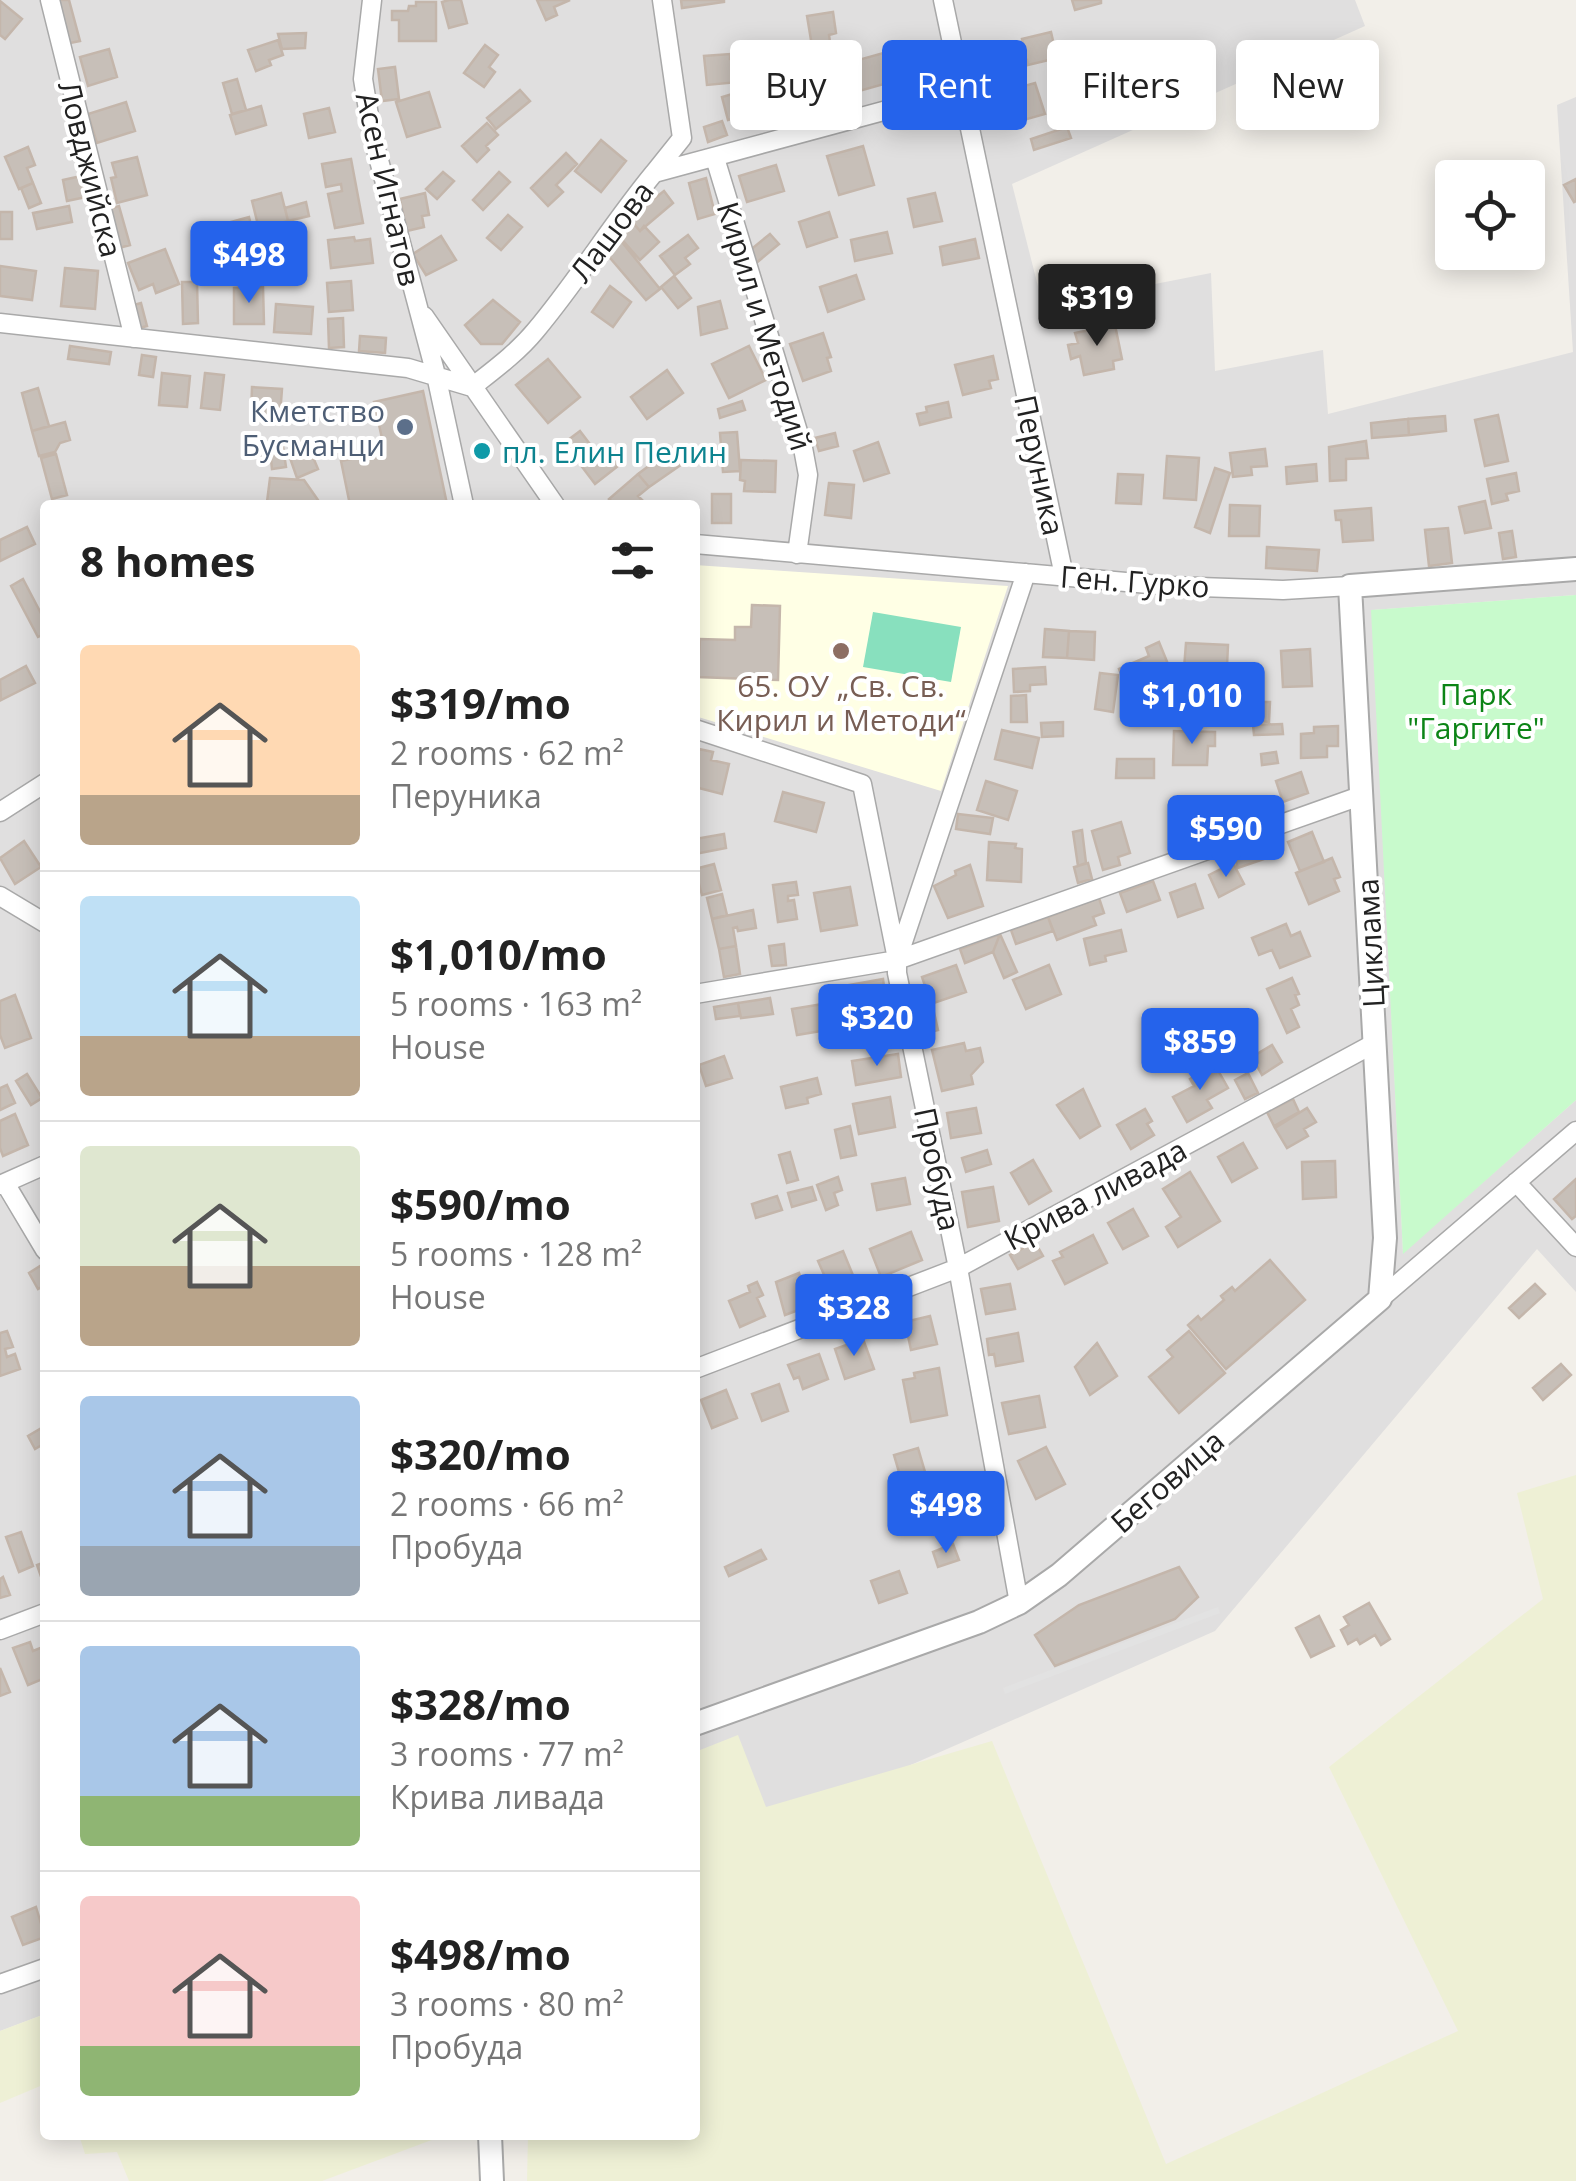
<!DOCTYPE html>
<meta charset="utf-8">
<style>
:root{--surface:#fff;--page:#f2f2f2;--text:#222;--muted:#767676;--line:#e0e0e0;--accent:#2563eb}
body{margin:0;font-family:"Open Sans",sans-serif;background:var(--page);color:var(--text);height:100vh;display:flex;flex-direction:column;font-size:38px;white-space:nowrap}
*{box-sizing:border-box;margin:0}
p{font-size:32px;color:var(--muted)}
.icon{flex:none;width:55px;height:55px;fill:none;stroke:currentColor;stroke-width:2;stroke-linecap:round;stroke-linejoin:round}
.map{position:relative;flex:1;overflow:hidden}
.side{position:absolute;left:40px;top:500px;width:660px;height:1640px;display:flex;flex-direction:column;background:var(--surface);border-radius:10px;box-shadow:0 5px 25px #0003}
.side>*{flex:none}
.banner{position:absolute;left:730px;top:40px;width:695px;height:90px;display:flex;gap:20px}
.tools{position:absolute;left:1435px;top:160px;display:grid;gap:20px}
.tools a{display:grid;place-items:center;width:110px;height:110px;border-radius:10px;background:var(--surface);box-shadow:0 5px 25px #0003;font-size:50px}
.price{position:absolute;translate:-50% -85px;padding:0 22px;border-radius:10px;background:var(--accent);color:#fff;font-size:32px;line-height:65px;filter:drop-shadow(0 2px 5px #0008)}
.price::after{content:'';position:absolute;left:50%;top:60px;width:30px;height:22px;margin-left:-15px;background:inherit;clip-path:polygon(0 0,100% 0,50% 100%)}
.price.selected{background:#222;color:#fff}
ul{padding:0;list-style:none}
li{display:flex;align-items:center;gap:30px;height:250px;padding:0 40px}
li+li{border-top:2px solid var(--line)}
li span{display:grid;place-items:center;flex:none;width:280px;height:200px;border-radius:10px;color:#555}
li>.icon{margin-inline-start:auto}
span .icon{width:120px;height:120px;fill:#fffc;stroke-width:1}
li b{font-size:42px}
h2{display:flex;justify-content:space-between;align-items:center;height:120px;padding:0 40px;font-size:42px}
.pill{padding:0 35px;border-radius:10px;background:var(--surface);box-shadow:0 5px 25px #0003;font-size:35px;line-height:90px}
.pill.selected{background:var(--accent);color:#fff}
.map>svg:first-child{display:block}
</style>
<div class="map">
<svg width="1576" height="2181" viewBox="0 0 1576 2181">
<rect width="100%" height="100%" fill="#f2efe9"/>
<path fill="#e0dfdf" d="M0,0h1355l10,26 -353,158 31,122 168,-33 4,98 108,-21 5,64 245,-62 -16,-247 19,-8v498l-204,15 31,643 173,-153v192l-39,-43 -322,382 -520,229v-1355h-650v1509l-45,17z"/>
<path fill="#ffffe5" d="M695,565l313,21 -67,205 -246,-75z"/>
<path fill="#eef0d5" d="M1576,1475v706h-1049l1,-46h167v-383l43,-17 28,72 226,-66 174,423 292,-133 -129,-264 214,-168 -26,-106z
M45,2014v70l-45,19v-72z
M79,2135h366l-123,46h-193l-12,-29 -32,2z"/>
<path fill="#c8facc" d="M1576,595v505l-173,154 -32,-644z"/>
<path fill="#88e0be" d="M873,612l88,15 -10,55 -88,-15z"/>
<path fill="#e2e2e2" d="M1218,1607l2,6 -215,81 -2,-6z"/>
<path fill="#c7bfb8" stroke="#c4b6ab" stroke-width="2.5" d="M58,0h11l11,41 -15,3z
M449,0h12l6,23 -18,5 -7,-26z
M537,0h33l-16,7 3,8 -11,5z
M681,0h43v2l-42,6z
M1072,0h29v3l-26,7z
M0,1l22,18 -17,20 -5,-4z
M416,2h20v39h-37v-21h-7v-9h16l1,-5h7z
M833,12l3,21 -7,2 2,14 -18,3 -6,-36z
M1051,32l6,26 -29,7 -1,-5 -15,4 -3,-13 15,-3 -2,-9z
M306,33l-1,15 -23,1 -4,-15z
M278,40l5,15 -14,5 2,5 -15,6 -8,-21z
M933,42l10,38 -20,5 -10,-38z
M485,45l13,10 -9,12 6,5 -11,15 -20,-14z
M109,49l8,28 -29,9 -8,-29z
M894,50l8,29 -50,14 -8,-29z
M730,54v5h6l3,23 -32,3 -3,-29z
M395,67l4,32 -17,2 -4,-32z
M787,72l8,34 -27,6 -8,-33z
M237,79l9,31 -14,4 -9,-31z
M1035,83l10,31 -25,7 -2,-7 -12,3 -7,-24z
M746,85l9,33 -11,3 -1,-5 -15,4 -6,-23 17,-5 -1,-5z
M520,90l10,11 -34,28 -9,-11z
M429,92l11,35 -33,10 -11,-35z
M1080,98l5,14 -12,4 -4,-14z
M126,102l9,29 -38,12 -9,-29z
M261,106l5,19 -30,9 -6,-19z
M329,108l6,24 -26,6 -5,-24z
M722,121l5,14 -19,7 -4,-15z
M487,123l11,12 -12,11 3,4 -12,12 -15,-16z
M1067,127l4,11 -37,12 -3,-11z
M601,140l25,21 -25,31 -26,-21z
M863,146l11,39 -35,10 -12,-39z
M28,147l7,18 -8,3 6,15 -14,6 -14,-32z
M566,153l11,11 -21,21 7,7 -15,14 -17,-18z
M137,157l10,38 -30,8 -6,-25 5,-1 -4,-14z
M351,159l12,64 -28,5 -7,-34 14,-3 -1,-7 -15,3 -4,-23z
M776,165l8,26 -37,11 -8,-26z
M443,172l11,9 -17,18 -11,-10z
M499,172l11,10 -27,28 -10,-10z
M81,176l5,21 -19,4 -4,-21z
M706,178l9,36 -17,5 -9,-36z
M1576,179v22l-2,1 -10,-17z
M33,183l8,20 -12,5 -8,-20z
M664,191l9,12 -33,28 -11,-13z
M281,193l7,28 -29,8 -7,-28z
M425,193l4,22 -7,1 2,11 -17,4 -7,-32z
M935,193l7,28 -28,6 -6,-28z
M306,202l3,14 -21,5 -3,-13z
M69,206l3,16 -35,7 -4,-16z
M119,206l11,39 -15,4 -10,-39z
M0,212h12v27h-12z
M829,212l8,25 -30,10 -8,-25z
M508,215l14,12 -21,23 -14,-12z
M249,217l6,24 -36,10 -7,-24z
M629,218l11,13 4,-5 15,16 -19,18 -22,-25z
M887,232l5,21 -37,8 -4,-21z
M770,234l9,10 -24,20 -6,-13z
M688,235l10,13 -13,10 5,6 -15,11 -15,-19z
M441,236l15,24 -30,15 -13,-21z
M617,236l43,53 -14,11 -41,-48z
M354,237l1,4 15,-2 3,24 -42,5 -3,-28z
M975,239l4,19 -36,7 -3,-18z
M165,249l14,35 -23,9 -3,-9 -14,6 -11,-27z
M0,266l36,5 -4,29 -32,-4z
M65,268l33,3 -3,38 -34,-3z
M856,275l8,24 -36,13 -8,-25z
M674,276l17,22 -13,10 -17,-21z
M351,281l2,29 -24,2 -2,-29z
M182,282h15l1,41 -15,1z
M610,286l21,16 -18,25 -21,-15z
M263,287l1,37h-30v-36z
M493,300l27,22 -18,22h-21l-16,-19z
M720,301l7,27 -26,7 -3,-28z
M141,303l6,23 -11,3 -6,-23z
M276,304l37,3 -2,27 -37,-2z
M343,318l1,29 -15,1 -1,-29z
M1115,325l7,34 -9,2 1,8 -30,6 -4,-19 -9,3 -3,-14 10,-2 -3,-10z
M823,333l8,24 -4,1 4,13 -28,10 -13,-37z
M360,336l26,2 -1,15 -26,-2z
M70,346l41,6 -2,12 -41,-5z
M749,346l17,34 -37,18 -17,-34z
M142,355l14,2 -3,20 -14,-2z
M993,356l5,23 -9,2 2,7 -28,7 -8,-30z
M548,359l32,38 -32,26 -32,-38z
M667,370l16,23 -36,26 -16,-22z
M162,373l28,3 -3,31 -28,-2z
M205,373l19,2 -4,35 -19,-2z
M252,387l30,2 -2,27 -29,-1z
M38,388l11,38 -17,5 -10,-38z
M423,391l24,113 -97,1 -9,-44 44,-9 -11,-50z
M742,401l3,9 -25,8 -2,-9z
M948,402l3,15 -31,8 -3,-11 10,-2 -1,-5z
M1498,415l10,46 -23,5 -10,-46z
M1445,416l1,15 -37,4 -1,-16z
M1408,419l1,16 -37,3 -1,-15z
M65,422l5,18 -10,3 -5,9 -16,4 -7,-25z
M580,431l19,25 7,-5 12,15 -23,18 -31,-41z
M737,432l3,39 -17,1 -3,-39z
M835,433l3,13 -19,5 -4,-13z
M1366,441l2,17 -22,1v21l-16,1 -1,-34z
M878,442l11,31 -25,8 -10,-30z
M677,445l11,15 -39,27 -11,-13z
M283,447l3,20 -14,2 -2,-20z
M1265,449l2,17 -16,1 1,8 -19,2 -3,-24z
M310,450l8,19 -21,9 -7,-20z
M56,454l11,41 -15,4 -11,-41z
M1167,456l32,2 -3,42 -32,-2z
M741,460l35,1 -1,31 -31,-1 1,-10 -5,-1z
M1316,464l1,17 -30,3 -1,-17z
M1215,468l15,5 -20,60 -15,-6z
M1516,473l3,18 -13,3 2,6 -16,4 -5,-25z
M638,474l11,13 -11,9 4,4 -6,5h-21l-6,-6z
M1118,474l25,1 -2,29 -25,-1z
M270,478l34,2 16,23 -32,2 -21,-3z
M829,483l25,2 -3,33 -26,-3z
M712,494h19v29h-19z
M1485,501l6,27 -26,5 -6,-26z
M1230,505l30,1 -1,30h-30z
M1371,508l2,32 -30,2 -2,-22h-5l-1,-9z
M27,527l8,17 -35,17v-21z
M1448,528l4,35 -23,3 -4,-36z
M1512,531l4,26 -13,2 -4,-26z
M1267,547l52,3 -2,21 -51,-3z
M23,579l22,42v13l-7,3 -27,-51z
M752,605l28,1 -2,74 -80,-3 2,-38 35,1v-13h16z
M1045,629l24,2 -2,27 -24,-1z
M1069,631l26,1 -1,28 -27,-2z
M1159,642l9,22 -13,6 3,6 -31,13 -8,-20 30,-13 -3,-8z
M1186,643l42,2 -1,21h-6l-1,10 -22,-2 -1,7h-14z
M1310,649l2,37 -29,1 -2,-36z
M26,666l9,17 -34,17 -1,-20z
M1045,667l1,17 -16,1v6l-16,1 -1,-23z
M1100,673l18,2 -5,37 -18,-3z
M1026,695l1,27h-16v-26z
M1260,702h10l-1,20 -11,-1z
M1063,722v14l-21,1 -1,-14z
M1282,724l1,10 -29,1 -1,-10z
M1338,726v20h-11v11l-26,1v-24l13,-1v-6z
M1002,730l37,8 -7,30 -37,-9z
M1174,731l41,1v14h-7l-1,19h-34z
M699,749l14,3 -2,8 18,4 -7,30 -27,-7z
M1276,752l2,11 -16,2 -1,-11z
M1117,759h37v19h-38z
M1301,772l7,21 -25,9 -7,-21z
M986,781l31,10 -9,29 -31,-10z
M783,792l41,11 -8,29 -41,-11z
M958,814l35,4 -3,16 -34,-5z
M1121,822l9,31 -12,4 2,8 -17,5 -11,-39z
M1082,830l4,33 -8,3 -5,-34z
M1312,832l12,30 -24,9 -12,-29z
M724,834l2,14 -31,6v-15z
M24,841l17,26 -26,17 -15,-26z
M989,842l27,2 -1,4 7,1 -1,33 -34,-2z
M1262,843l5,15 -29,10 -5,-15z
M1332,858l8,19 -6,2 5,12 -30,13 -13,-31z
M1088,863l4,16 -14,4 -4,-16z
M1233,863l11,21 -25,13 -10,-22z
M714,864l7,26 -19,5 -7,-26z
M970,865l13,41 -35,12 -14,-32 22,-11 -1,-4z
M1153,881l7,19 -33,12 -7,-19z
M796,882l2,13 -10,1v5l6,-1 3,19 -19,3 -5,-37z
M1195,884l8,24 -25,9 -8,-24z
M850,887l7,38 -36,6 -7,-38z
M722,894l5,21 -15,4 -5,-21z
M1099,898l5,15 -11,4 3,8 -39,15 -9,-23z
M753,910l3,18 -18,3 -1,-4 -4,1 3,18 -17,3 -7,-30z
M1048,917l5,14 -37,13 -5,-14z
M1286,924l5,12 9,-4 10,24 -30,12 -8,-18 -13,5 -7,-17z
M1121,930l5,21 -21,5 1,5 -16,4 -6,-26z
M1000,934l17,38 -13,6 -11,-26z
M1000,934l-7,18 -28,11 -5,-14z
M784,944l2,21 -14,1 -3,-20z
M736,946l4,28 -16,3 -5,-28z
M956,965l10,27 -35,12 -9,-27z
M1049,965l12,29 -35,15 -13,-29z
M1292,978l7,16 -4,1 4,10 -8,4 8,18 -12,6 -20,-44z
M883,979l2,15 -39,7v-4l-6,1 -2,-11z
M15,995l16,43 -26,10 -5,-13v-34z
M770,998l3,16 -32,4 -3,-15z
M835,1002l4,26 -42,7 -5,-26z
M738,1003l2,13 -24,3 -2,-12z
M933,1008l5,22 -21,5 -6,-22z
M964,1043l2,8 14,-3 3,14 -12,13 2,9 -31,7 -10,-41z
M1272,1045l10,17 -20,13 -10,-18z
M898,1054l3,23 -45,8 -4,-24z
M724,1056l8,22 -26,8 -7,-21z
M1215,1065l13,23 -21,12 5,8 -25,14 -14,-25 21,-11 -4,-7z
M1248,1073l10,20 -13,6 -10,-19z
M27,1074l15,24 -11,7 -15,-24z
M817,1078l4,16 -14,4 1,5 -22,5 -5,-21z
M7,1085l8,18 -15,7v-22z
M1083,1089l17,37 -20,12 -23,-33z
M890,1097l5,30 -36,7 -6,-30z
M1293,1099l6,13 -25,14 -7,-14z
M976,1108l5,25 -30,5 -4,-25z
M1307,1108l9,14 -12,7 4,7 -21,12 -12,-20z
M1145,1109l7,12 -5,3 7,11 -23,14 -14,-24z
M15,1114l13,31 -25,11 -3,-8v-27z
M850,1126l6,29 -15,3 -6,-28z
M1243,1143l14,25 -25,14 -14,-25z
M987,1150l4,14 -25,8 -4,-14z
M790,1152l8,28 -11,3 -8,-28z
M1033,1160l18,31 -22,13 -18,-31z
M1335,1161l1,36 -33,2 -1,-37z
M1190,1172l30,49 -42,26 -12,-20 15,-10 -18,-28z
M838,1177l4,13 -8,3 4,12 -12,5 -9,-25z
M905,1178l5,26 -33,6 -5,-26z
M1576,1179v37l-4,3 -18,-20z
M812,1187l4,13 -24,7 -4,-14z
M993,1187l6,34 -31,6 -6,-35z
M777,1196l5,14 -26,8 -4,-14z
M1133,1209l15,27 -25,13 -15,-26z
M911,1232l11,28 -41,17 -11,-28z
M1093,1235l14,28 -42,21 -12,-23 10,-4 -3,-5z
M1035,1242l8,14 -25,13 -8,-14z
M843,1251l14,34 -24,10 -15,-34z
M1270,1260l35,40 -79,69 -38,-44 10,-9 3,4 23,-20 -3,-4 11,-9 3,4z
M40,1266l5,9v10l-7,4 -9,-16z
M799,1273l2,6 6,-3 10,27 -32,12 -9,-33z
M757,1282l6,13 -6,3 8,18 -25,11 -11,-26 21,-9 -2,-6z
M1010,1284l5,25 -29,5 -5,-25z
M1535,1284l10,10 -26,24 -10,-10z
M930,1316l7,28 -26,6 -6,-28z
M7,1331l6,16 -8,2 2,8 8,-3 5,15 -20,7v-43z
M1189,1331l36,42 -46,40 -30,-36 24,-20 -6,-7z
M1018,1333l5,28 -27,5 -2,-12 -5,1 -2,-16z
M863,1339l11,30 -29,10 -10,-30z
M1097,1343l20,33 -27,19 -15,-28z
M819,1354l9,25 -25,10 -4,-12 -5,2 -6,-14z
M1561,1364l10,11 -28,25 -10,-12z
M939,1368l8,47 -36,7 -8,-42 12,-2 -1,-5z
M779,1384l9,27 -26,10 -10,-27z
M726,1390l11,28 -25,10 -11,-28z
M1039,1396l6,31 -36,7 -7,-31z
M45,1426v17l-10,6 -7,-13z
M1046,1447l19,37 -29,15 -18,-38z
M918,1448l7,24 -24,7 -7,-24z
M21,1532l12,34 -14,6 -13,-35z
M953,1544l6,16 -21,7 -5,-15z
M761,1550l5,9 -37,17 -4,-9z
M45,1562v26l-8,-23z
M1179,1567l19,30 -23,22 -120,47 -20,-31 44,-30z
M899,1571l8,22 -28,10 -8,-22z
M3,1577l7,18 -10,3v-19z
M1369,1603l21,36 -9,6 -6,-10 -15,9 -3,-5 -9,5 -7,-14 8,-5 -5,-8z
M1319,1616l15,30 -23,11 -15,-29z
M30,1642l3,9 12,-5v32l-17,7 -15,-37z
M0,1668l10,24 -10,4z
M36,1907l9,30 -22,8 -11,-28z"/>
<g fill="none" stroke-linecap="round" stroke-linejoin="round">
<g stroke="#a9a9a9" stroke-width="21">
<path id="minor" d="M50,0l84,338
M372,0l-9,79 9,55 64,241 28,130
M943,0l121,576
M715,158l88,290 5,27 -11,79
M654,173l28,-35 -20,-138
M424,316l131,189
M0,323l408,45 64,19
M472,387c23,-18 46,-35 64,-57 42,-50 76,-106 118,-157l307,-83
M695,544l476,42 112,4 67,-4
M695,729l167,55 35,175
M0,812l45,-29
M0,896l45,27
M695,994l202,-34 466,-165
M1516,1182l60,65
M5,1183l40,67
M0,1185l45,-20
M1380,1299l196,-168
M695,1369l263,-101 417,-225
M1019,1603l-61,-335 -61,-295v-13l129,-387
M0,1630l45,-17
M0,1984l45,-16"/>
</g>
<g stroke="#a9a9a9" stroke-width="26">
<path id="tertiary" d="M695,1724l284,-102 40,-19 40,-28 321,-276 5,-61 -35,-652 226,-17
M490,2135l2,46"/>
</g>
<use href="#minor" stroke="#fff" stroke-width="18"/>
<use href="#tertiary" stroke="#fff" stroke-width="22"/>
</g>
<circle fill="#5c6f8a" stroke="#fff" stroke-width="4" cx="405" cy="427" r="10"/>
<circle fill="#0f9aa8" stroke="#fff" stroke-width="4" cx="482" cy="451" r="10"/>
<circle fill="#8d6e63" stroke="#fff" stroke-width="4" cx="841" cy="651" r="10"/>
<g text-anchor="middle" dominant-baseline="central" stroke-width="8" stroke-linejoin="round" paint-order="stroke">
<g font-size="30" fill="#222" stroke="#fff">
<text transform="translate(91 169) rotate(76)">Ловджийска</text>
<text transform="translate(389 189) rotate(77)">Асен Игнатов</text>
<text transform="translate(611 231) rotate(-53)">Лашова</text>
<text transform="translate(765 326) rotate(73)">Кирил и Методий</text>
<text transform="translate(1040 465) rotate(78)">Перуника</text>
<text transform="translate(1135 581) rotate(4)">Ген. Гурко</text>
<text transform="translate(1370 943) rotate(-93)">Циклама</text>
<text transform="translate(938 1169) rotate(78)">Пробуда</text>
<text transform="translate(1095 1194) rotate(-28)">Крива ливада</text>
<text transform="translate(1167 1481) rotate(-41)">Беговица</text>
</g>
<g font-size="30" fill="#4e5e75" stroke="#fff" text-anchor="end">
<text x="385" y="410">Кметство<tspan x="385" dy="34">Бусманци</tspan></text>
</g>
<g font-size="30" fill="#0d838f" stroke="#fff" text-anchor="start">
<text x="502" y="451">пл. Елин Пелин</text>
</g>
<g font-size="30" fill="#785e54" stroke="#fff">
<text x="841" y="685">65. ОУ „Св. Св.<tspan x="841" dy="34">Кирил и Методи“</tspan></text>
</g>
<g font-size="30" fill="#0c8416" stroke="#fff">
<text x="1476" y="693">Парк<tspan x="1476" dy="34">"Гаргите"</tspan></text>
</g>
</g>
</svg>
<div class="tools">
<a><svg class="icon" aria-label="locate" viewBox="0 0 24 24"><circle cx="12" cy="12" r="6"/><path d="M12 2v4M12 18v4M2 12h4M18 12h4"/></svg></a>
</div>
<b class="price" style="left:249px;top:306px">$498</b>
<b class="price selected" style="left:1097px;top:349px">$319</b>
<b class="price" style="left:1192px;top:747px">$1,010</b>
<b class="price" style="left:1226px;top:880px">$590</b>
<b class="price" style="left:877px;top:1069px">$320</b>
<b class="price" style="left:1200px;top:1093px">$859</b>
<b class="price" style="left:854px;top:1359px">$328</b>
<b class="price" style="left:946px;top:1556px">$498</b>
<div class="banner">
<a class="pill">Buy</a>
<a class="pill selected">Rent</a>
<a class="pill">Filters</a>
<a class="pill">New</a>
</div>
<section class="side">
<h2>8 homes<svg class="icon" aria-label="filters" viewBox="0 0 24 24"><path d="M4 7h16M4 17h16"/><circle cx="9" cy="7" r="2"/><circle cx="15" cy="17" r="2"/></svg></h2>
<ul>
<li><span style="background:linear-gradient(#ffd9b3 75%,#b9a48a 0)"><svg class="icon" aria-label="home" viewBox="0 0 24 24"><path d="M3 11l9-7 9 7M6 9v11h12V9"/></svg></span><div><b>$319/mo</b><p>2 rooms · 62 m²</p><p>Перуника</p></div></li>
<li><span style="background:linear-gradient(#bfe0f5 70%,#b9a48a 0)"><svg class="icon" aria-label="home" viewBox="0 0 24 24"><path d="M3 11l9-7 9 7M6 9v11h12V9"/></svg></span><div><b>$1,010/mo</b><p>5 rooms · 163 m²</p><p>House</p></div></li>
<li><span style="background:linear-gradient(#dfe7d0 60%,#b9a48a 0)"><svg class="icon" aria-label="home" viewBox="0 0 24 24"><path d="M3 11l9-7 9 7M6 9v11h12V9"/></svg></span><div><b>$590/mo</b><p>5 rooms · 128 m²</p><p>House</p></div></li>
<li><span style="background:linear-gradient(#a9c7e8 75%,#9aa5b1 0)"><svg class="icon" aria-label="home" viewBox="0 0 24 24"><path d="M3 11l9-7 9 7M6 9v11h12V9"/></svg></span><div><b>$320/mo</b><p>2 rooms · 66 m²</p><p>Пробуда</p></div></li>
<li><span style="background:linear-gradient(#a9c7e8 75%,#8fb573 0)"><svg class="icon" aria-label="home" viewBox="0 0 24 24"><path d="M3 11l9-7 9 7M6 9v11h12V9"/></svg></span><div><b>$328/mo</b><p>3 rooms · 77 m²</p><p>Крива ливада</p></div></li>
<li><span style="background:linear-gradient(#f6c9c9 75%,#8fb573 0)"><svg class="icon" aria-label="home" viewBox="0 0 24 24"><path d="M3 11l9-7 9 7M6 9v11h12V9"/></svg></span><div><b>$498/mo</b><p>3 rooms · 80 m²</p><p>Пробуда</p></div></li>
</ul>
</section>
</div>
